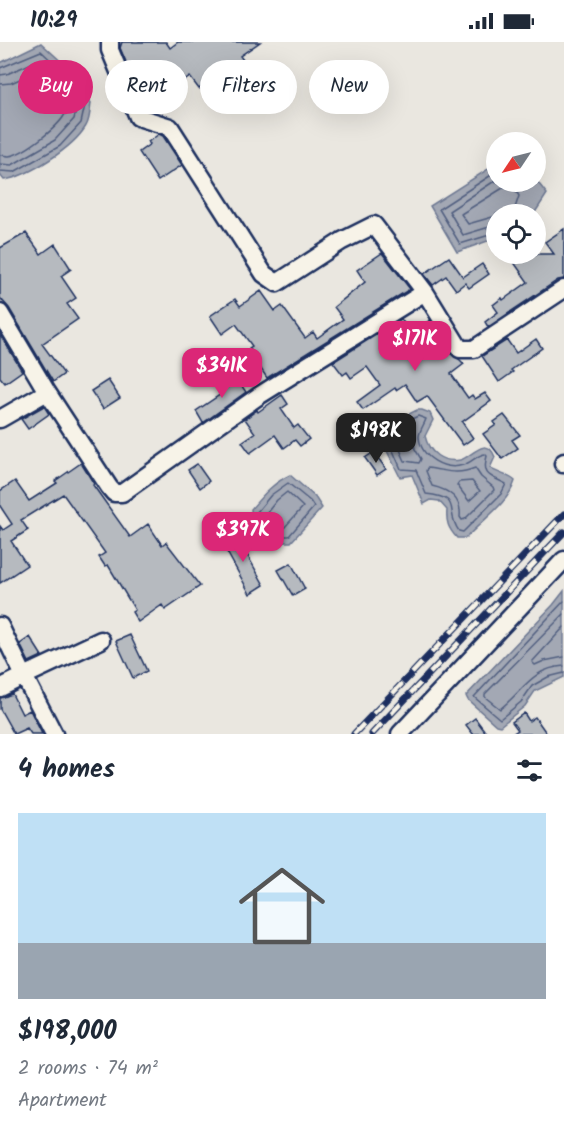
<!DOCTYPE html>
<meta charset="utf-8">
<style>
:root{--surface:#fff;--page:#f2f2f3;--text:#1f2937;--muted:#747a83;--line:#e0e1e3;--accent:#db2777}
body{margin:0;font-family:Kalam,sans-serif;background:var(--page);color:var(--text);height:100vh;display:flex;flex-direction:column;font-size:22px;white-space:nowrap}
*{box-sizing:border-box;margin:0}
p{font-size:20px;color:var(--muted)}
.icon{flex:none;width:33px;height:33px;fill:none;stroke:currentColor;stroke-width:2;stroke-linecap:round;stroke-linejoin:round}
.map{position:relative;height:692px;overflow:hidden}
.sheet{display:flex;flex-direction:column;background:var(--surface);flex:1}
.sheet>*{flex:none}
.guide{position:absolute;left:18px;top:18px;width:528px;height:54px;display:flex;gap:12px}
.needle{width:39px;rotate:235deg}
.tools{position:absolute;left:486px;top:90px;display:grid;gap:12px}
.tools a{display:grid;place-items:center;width:60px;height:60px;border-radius:50%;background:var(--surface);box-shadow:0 6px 24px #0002;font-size:30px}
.price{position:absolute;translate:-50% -51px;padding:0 14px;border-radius:12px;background:var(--accent);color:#fff;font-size:20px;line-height:39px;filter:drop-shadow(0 2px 3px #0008)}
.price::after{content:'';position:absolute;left:50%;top:36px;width:18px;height:14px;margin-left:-9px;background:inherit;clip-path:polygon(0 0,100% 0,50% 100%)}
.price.on{background:#222;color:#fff}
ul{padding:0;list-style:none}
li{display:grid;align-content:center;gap:12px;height:318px;padding:0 18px}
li+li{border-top:2px solid var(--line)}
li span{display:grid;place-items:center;height:186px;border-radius:0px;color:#555}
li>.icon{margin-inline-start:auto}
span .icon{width:108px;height:108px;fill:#fffc;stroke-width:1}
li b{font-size:26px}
h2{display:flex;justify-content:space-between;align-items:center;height:72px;padding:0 18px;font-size:26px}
.pill{padding:0 21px;border-radius:27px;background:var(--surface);box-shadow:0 6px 24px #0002;font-size:21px;line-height:54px}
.pill.on{background:var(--accent);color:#fff}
.status{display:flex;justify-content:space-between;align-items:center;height:42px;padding:0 30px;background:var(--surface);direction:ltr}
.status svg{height:16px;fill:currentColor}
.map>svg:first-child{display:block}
</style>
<div class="status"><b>10:29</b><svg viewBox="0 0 49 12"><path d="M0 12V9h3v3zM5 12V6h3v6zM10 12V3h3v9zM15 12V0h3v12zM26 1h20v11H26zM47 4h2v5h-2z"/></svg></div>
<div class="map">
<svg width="564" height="692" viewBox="0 0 564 692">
<rect width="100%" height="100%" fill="#eae7e0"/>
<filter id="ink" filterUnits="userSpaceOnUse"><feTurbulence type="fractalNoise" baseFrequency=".0167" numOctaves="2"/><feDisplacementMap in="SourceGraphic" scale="12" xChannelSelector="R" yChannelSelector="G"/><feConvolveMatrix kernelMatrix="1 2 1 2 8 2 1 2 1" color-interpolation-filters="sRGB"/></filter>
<g filter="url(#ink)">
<path fill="#a3a8b4" stroke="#6d7892" stroke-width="1.5" d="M41,1l26,24 24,36c-1,7 -1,17 -5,23 -13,22 -57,50 -82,54l-4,-5v-112z
M496,122v18l40,-2 11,14 -13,20h-38v24l-39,14 -27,-46z
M417,368h5l8,3 3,7 -8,16c4,17 17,27 35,24 11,-2 26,-26 35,-3l-5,11c8,6 20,7 25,13 -7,23 -33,39 -49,57h-9c-9,-10 -11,-16 -10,-28l-8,-9 -8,-1 -7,4 -12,-29 -12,2 -14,-28 -12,-18z
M290,433l25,22 7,11 -31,34h-11l-13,-10 -20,4 -2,-7 7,-8 -1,-12c12,-14 22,-26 39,-34z
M564,549v86l-29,14 -10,15 -25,20 -4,-1 -28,-25 -2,-4 87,-91z"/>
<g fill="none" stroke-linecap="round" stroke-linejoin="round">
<path stroke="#515f80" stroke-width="1.5" d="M0,26l41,-17 21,20 23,34 -4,18 -21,23 -46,26 -14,-1
M0,33l7,-1 32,-14 17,16 21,31 -3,12 -19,21 -43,25 -12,-1
M0,42l11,-1 27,-12 11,11 18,27c-3,15 -43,45 -58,47 -3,0 -6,-1 -9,-1
M496,130l-57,37 21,35 36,-11
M496,138l-47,31 14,24 33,-10
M496,174l-28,8 -7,-10 50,-31 8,13 -6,18
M418,374l8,3c-2,6 -7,12 -7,18 2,21 26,34 44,28 9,-2 13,-10 22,-11l2,2c-6,21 5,20 19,28l-5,10 -38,38 -4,-1c-15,-21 5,-33 -33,-37l-10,-24 -15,-1 -10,-23 -7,-11 1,-3z
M409,386l3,2 3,19 6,10 -2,4 -14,-2 -10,-23 1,-3z
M427,426c19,2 28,8 48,0l6,9 12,10 1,3 -29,29 -3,1 -2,-3c2,-19 -11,-27 -28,-31l-6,-15z
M472,439l8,10 -11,10 -12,-16 2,-3z
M288,441l22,18 4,6 -25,29h-6l-14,-9 -11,-1 -1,-14 14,-17z
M287,450l16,15 -19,21 -10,-7 -8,-3 -1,-3 12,-15z
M564,559l-90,96 26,22 21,-17 11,-16 16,-9 16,-4
M564,572l-79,80v3l15,12c23,-18 32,-41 64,-43
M564,585l-32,35 3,3 9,-4 20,-4"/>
</g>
<path fill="#b6babf" stroke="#1b2f5e" stroke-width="1.5" d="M122,0h44l4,6 8,-6h82l-20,14 6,8 -30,20 -3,-4 -14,9 -9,-12 -44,31 -26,-60z
M159,92l4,2 19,29 -24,16 -19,-29 11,-8 -2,-2z
M564,187v50l-6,1 -70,47 -3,-5 13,-10 -5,-7 9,-7 1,2 25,-18 -20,-28h46l-9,-12z
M26,191l15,21 14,-10 16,25 -10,7 15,22 -9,6 11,15 -36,25 22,30 -11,8 -44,-74 -9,-10v-50z
M382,211l28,36 -143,89 -8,-12 -9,6 -8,-11 11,-7 -4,-6 3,-2 -16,-22 -14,10 -12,-18 25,-17 5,7 21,-15 14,20 7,-5 23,32 8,-6 4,6 26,-19 -9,-12 31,-25 -8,-12z
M449,215l14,20 19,-13 7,10 -20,14 -4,-5 -9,7 -10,-14 -13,9 -9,-11z
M401,277l10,14 19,-13 21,34 9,6 4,4 -13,10 17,24 4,-3 3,4 10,-6 6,8 -29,21 11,16 -10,7 -36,-49 -10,6 -12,-18 -9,6 -1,-2 -32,22 -6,-8 23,-17 -13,-18 -16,11 -4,-6 -4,3 -10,-13z
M0,292l22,37 -17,12 -5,-6z
M536,297l6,9 -31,22 2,2 -14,10 -17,-26 25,-16 9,13z
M235,334l11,16 -43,31 -7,-12 25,-17 -4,-6z
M108,338l12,18 -17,11 -12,-18z
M282,353l6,9 -7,5 13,19 4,-3 11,14 -9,7 -5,-6 -11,8 -9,-13 -25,18 -8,-11 13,-9 -10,-14 12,-9 1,2z
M44,364l5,8 -21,15 -7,-10z
M504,373l16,20 -8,5 6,8 -16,11 -19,-25 13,-9 -2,-3z
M374,410l12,17 -9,6 -12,-17z
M81,421l13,21 -1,1 37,52 18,-13 14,21 4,-3 34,44 -35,24 -3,-5 -24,17 -6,-10 3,-2 -27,-45 -3,1 -6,-9 6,-4 -42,-59 -42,26 7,10 -17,11 16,24 -27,18v-57l3,4 9,-6 -12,-18v-15l15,-10 14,20 28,-18 -2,-2z
M197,422l12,17 -9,7 -12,-18z
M235,491l29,52 -14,9 -29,-53z
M291,521l14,26 -12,7 -15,-26z
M130,593l17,36 -14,7 -17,-37z
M30,595l12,19 -13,6 -9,-18z
M12,652l10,20 8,-4 12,24h-11l-4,-6 -13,6 -14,-25v-11z
M524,671l5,8 6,-4 12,17h-35l6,-4 -6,-8z
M475,676l12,16h-14l-7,-9z"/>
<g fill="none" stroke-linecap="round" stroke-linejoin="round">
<g stroke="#1b2f5e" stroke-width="21">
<path id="minor" d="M110,0v8l28,67 32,10 94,147 13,9 65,-42 32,-16 51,67 35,57h14l90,-60
M0,271l47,79 -47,27
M47,350l62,95 5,6h8l138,-98 165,-103
M563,422l1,-2
M0,584l24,50 -24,12
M54,692l-30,-58 77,-36
M400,692l164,-174"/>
</g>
<use href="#minor" stroke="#f7f3e8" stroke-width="16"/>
<g stroke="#1b2f5e" stroke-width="7">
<path id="rail" d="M354,692l210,-220
M372,692l192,-202"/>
</g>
<use href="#rail" stroke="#f7f3e8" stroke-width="4.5" stroke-dasharray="14" stroke-linecap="butt"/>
</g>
</g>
</svg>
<div class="tools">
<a><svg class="needle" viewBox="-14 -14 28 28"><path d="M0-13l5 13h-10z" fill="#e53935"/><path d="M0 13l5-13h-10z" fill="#747a83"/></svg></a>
<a><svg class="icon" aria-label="locate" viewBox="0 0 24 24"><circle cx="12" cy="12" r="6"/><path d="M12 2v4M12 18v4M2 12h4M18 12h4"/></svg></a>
</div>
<b class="price" style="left:415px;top:330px">$171K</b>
<b class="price" style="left:222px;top:357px">$341K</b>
<b class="price on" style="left:376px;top:422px">$198K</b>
<b class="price" style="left:243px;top:521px">$397K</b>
<div class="guide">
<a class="pill on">Buy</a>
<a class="pill">Rent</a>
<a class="pill">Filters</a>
<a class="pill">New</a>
</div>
</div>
<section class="sheet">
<h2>4 homes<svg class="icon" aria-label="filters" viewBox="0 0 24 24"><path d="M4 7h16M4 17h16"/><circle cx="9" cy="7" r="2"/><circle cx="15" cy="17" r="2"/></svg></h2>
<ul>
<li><span style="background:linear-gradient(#bfe0f5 70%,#9aa5b1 0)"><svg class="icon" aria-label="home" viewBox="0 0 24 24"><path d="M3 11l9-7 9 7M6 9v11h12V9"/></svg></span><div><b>$198,000</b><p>2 rooms · 74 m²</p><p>Apartment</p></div></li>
</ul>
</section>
